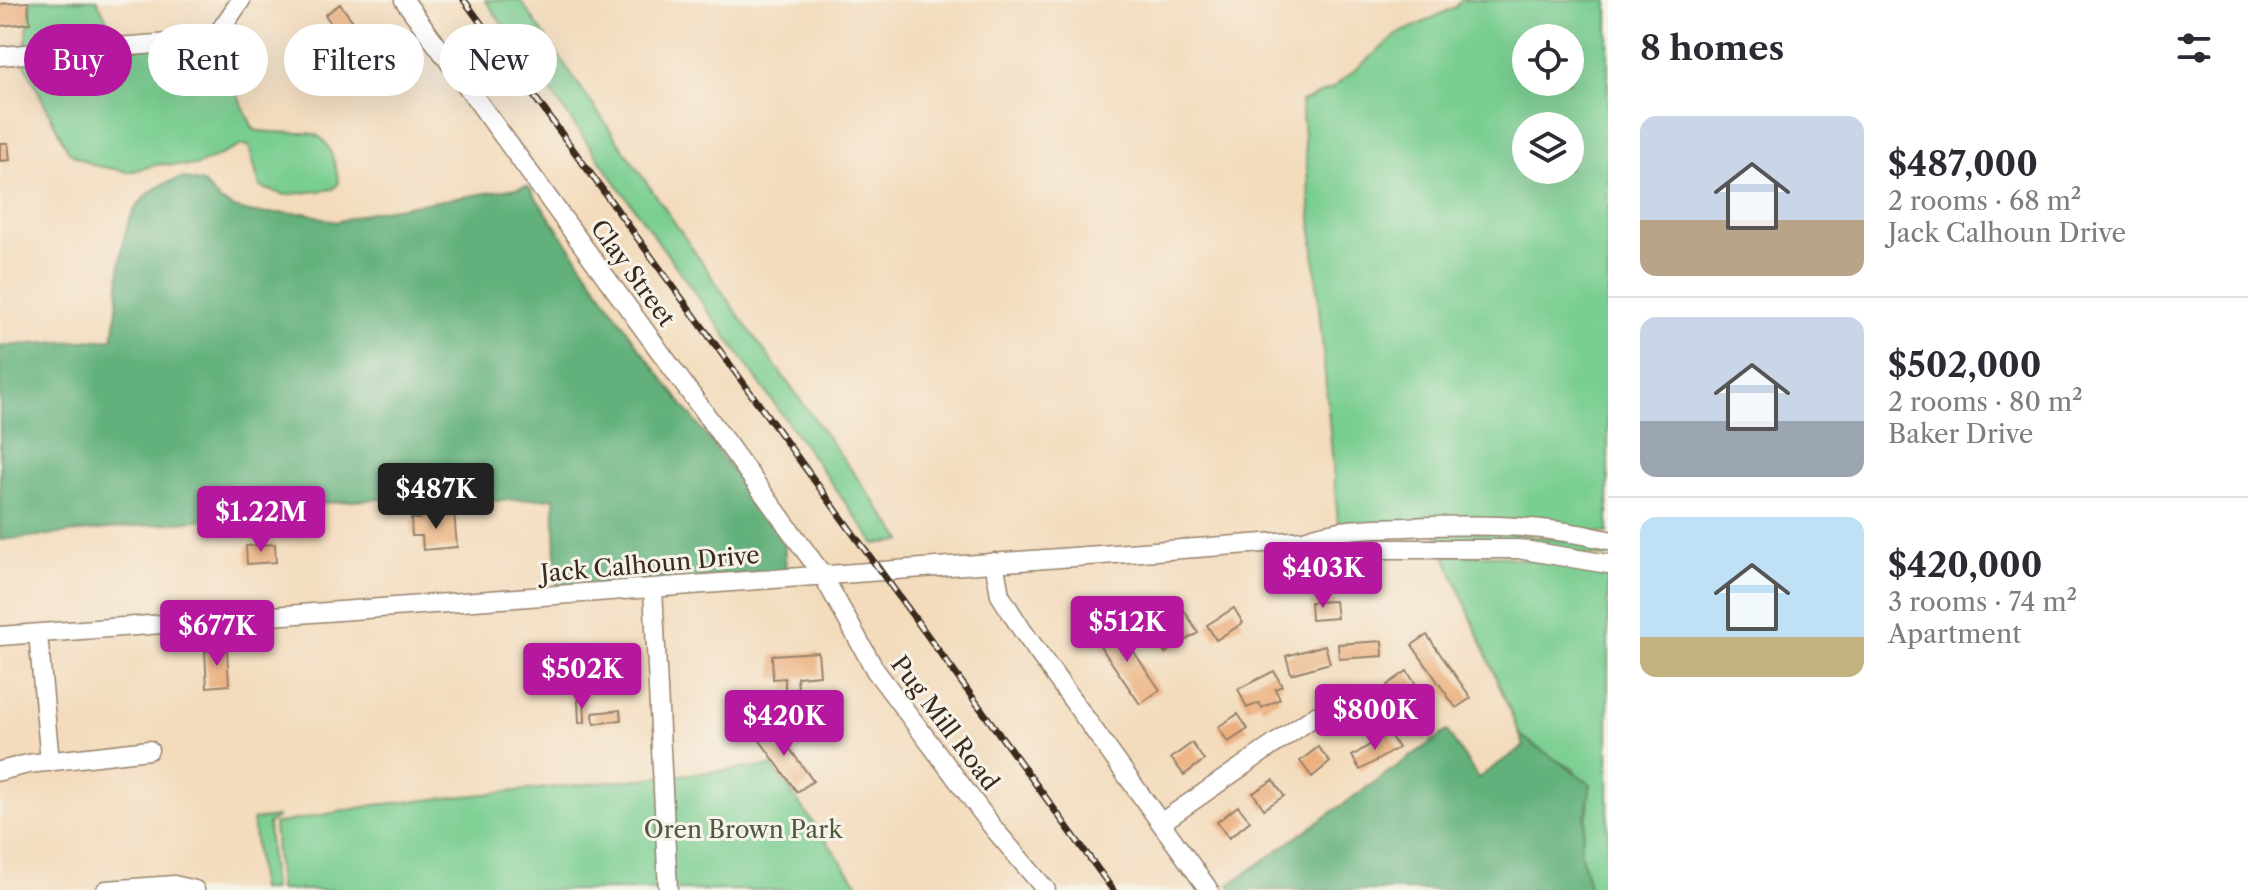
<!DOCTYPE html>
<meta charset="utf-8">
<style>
:root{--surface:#fff;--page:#f2f2f3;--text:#2b2b33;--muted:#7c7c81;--line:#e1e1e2;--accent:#b5179e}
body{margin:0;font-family:"Libre Caslon Text",serif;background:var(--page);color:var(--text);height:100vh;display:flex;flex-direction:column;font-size:30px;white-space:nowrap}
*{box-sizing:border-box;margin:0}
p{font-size:26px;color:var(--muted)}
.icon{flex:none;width:44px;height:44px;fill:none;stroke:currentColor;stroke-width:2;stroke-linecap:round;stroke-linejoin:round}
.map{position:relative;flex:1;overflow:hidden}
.details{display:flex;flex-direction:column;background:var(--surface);width:640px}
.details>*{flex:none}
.banner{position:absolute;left:24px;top:24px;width:760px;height:72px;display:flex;gap:16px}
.controls{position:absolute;left:1512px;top:24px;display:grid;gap:16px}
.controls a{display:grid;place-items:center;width:72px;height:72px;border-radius:50%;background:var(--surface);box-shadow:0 8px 32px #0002;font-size:40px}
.price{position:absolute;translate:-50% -68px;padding:0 18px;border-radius:8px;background:var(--accent);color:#fff;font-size:26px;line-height:52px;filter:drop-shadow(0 2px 4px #0008)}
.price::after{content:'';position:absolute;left:50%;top:48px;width:24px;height:18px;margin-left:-12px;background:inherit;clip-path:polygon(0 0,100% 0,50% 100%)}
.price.on{background:#222;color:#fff}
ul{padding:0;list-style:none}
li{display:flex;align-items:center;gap:24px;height:200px;padding:0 32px}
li+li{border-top:2px solid var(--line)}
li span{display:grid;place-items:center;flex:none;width:224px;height:160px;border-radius:16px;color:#555}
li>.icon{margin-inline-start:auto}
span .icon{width:96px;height:96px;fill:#fffc;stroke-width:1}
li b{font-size:34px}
h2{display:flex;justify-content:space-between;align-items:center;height:96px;padding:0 32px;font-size:34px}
.chip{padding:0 28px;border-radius:36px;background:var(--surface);box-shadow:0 8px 32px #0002;font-size:28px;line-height:72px}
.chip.on{background:var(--accent);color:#fff}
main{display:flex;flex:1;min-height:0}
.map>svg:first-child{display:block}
</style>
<main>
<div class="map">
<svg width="1608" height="890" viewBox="0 0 1608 890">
<rect width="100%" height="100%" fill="#f7f3e8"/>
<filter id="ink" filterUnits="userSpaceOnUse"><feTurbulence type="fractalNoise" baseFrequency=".0125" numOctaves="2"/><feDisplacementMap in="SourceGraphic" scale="16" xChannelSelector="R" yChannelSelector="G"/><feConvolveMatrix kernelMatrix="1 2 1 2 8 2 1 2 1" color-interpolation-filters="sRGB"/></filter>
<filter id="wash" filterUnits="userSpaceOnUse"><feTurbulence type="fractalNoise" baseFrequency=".006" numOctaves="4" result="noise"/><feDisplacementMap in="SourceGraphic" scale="32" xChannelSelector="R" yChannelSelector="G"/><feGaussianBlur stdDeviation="1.8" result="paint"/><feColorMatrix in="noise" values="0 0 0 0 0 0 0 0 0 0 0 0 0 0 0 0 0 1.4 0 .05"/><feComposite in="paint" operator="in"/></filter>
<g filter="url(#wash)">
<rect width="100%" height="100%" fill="#f3dbbc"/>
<path fill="#79ce91" stroke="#5a7c58" stroke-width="2" fill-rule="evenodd" d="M31,0h66l21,41 92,-3 44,92c56,10 72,-17 85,53l-6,6 -48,6 -25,-8 -11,-41 -7,-1 -46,21 -36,-2 -31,8 -36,-7 -22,-11 -5,-7 -48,-97h7z
M485,0h35l222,320 161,221 -28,3z
M1461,0h147v533l-270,-10 -37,-421 32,-14 65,-54 58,-27zM1526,38h44v44h-44zM1526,126h44v44h-44z
M1493,531l115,15v11l-168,-15 -4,-9z
M1445,555h48l115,16v319h-18l-10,-39 9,-47 -15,-35 -24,-12 -30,-22z
M772,766l90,124h-583l-5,-66 101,-19z
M278,817l-10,7 5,66h-13l-7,-70z"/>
<path fill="#62b17b" stroke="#4e6e4c" stroke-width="2" d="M183,178l20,5 17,18 14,7 20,5h52l30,9 35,-10 157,-26 110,160 146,192 2,33 -229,18 -3,-91 -81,4 -2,-7 -5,-2 -171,12 -6,6 -289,29v-194l112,-7c16,-58 -10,-144 71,-161z
M1447,731l31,47 46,-32 -4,-11 71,49 -11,67 10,39h-357l-4,-5z"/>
<g id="blocks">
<path fill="#ecb07e" d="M28,2l2,21 -30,3v-22z
M340,4l30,40 -15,11 -30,-40z
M0,143h8l2,17 -10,1z
M454,512l3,35 -34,3 -1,-14h-10l-1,-17h9l-1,-4z
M275,544l1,18 -29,2 -1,-18z
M1335,601l2,17 -26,2 -1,-18z
M1234,608l9,15 -27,17 -9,-15z
M1184,610l14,23 -33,20 -8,-14 17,-11 -5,-8z
M1114,623l46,67 -20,14 -46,-67z
M1427,635l44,63 -15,10 -44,-63z
M1382,641l1,15 -44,3 -1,-15z
M1325,645l5,18 -39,11 -5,-18z
M227,649l2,36 -22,2 -2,-36z
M818,652l2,23 -23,2 1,12 -13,1v-12l-12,1 -1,-24z
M614,655l2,21 -23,1 -2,-21z
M564,668l1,19 -29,2 -1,-19z
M1274,671l8,15 -7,3 5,10 -18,9 -3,-5 -12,5 -9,-19z
M1407,671l16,24 -20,14 -16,-24z
M584,699l1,23 -6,1 -1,-23z
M620,710l1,10 -27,4 -1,-11z
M1238,714l10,15 -20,13 -10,-15z
M772,724l41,57 -16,11 -41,-57z
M1389,733l9,15 -38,22 -8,-14z
M1192,743l12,17 -20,15 -13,-17z
M1318,747l12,15 -18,15 -12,-16z
M1273,780l11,16 -20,13 -11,-16z
M1238,806l12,15 -21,17 -12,-16z"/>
</g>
</g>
<g filter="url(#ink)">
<use href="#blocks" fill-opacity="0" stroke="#97826d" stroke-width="2"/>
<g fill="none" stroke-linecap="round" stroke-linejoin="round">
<g stroke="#97826d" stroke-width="21">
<path id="minor" d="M404,0l418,574 53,96 120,160 51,60
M0,56l196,-15 23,-9 22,-32
M1304,540l31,9h183l90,15
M994,562l6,33 22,35 187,260
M653,588l15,302
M38,634l12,128
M0,636l1304,-96c34,-12 67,-12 103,-13 68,-3 134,-3 201,13
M0,771l28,-7 121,-14
M1162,822l153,-106 34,-4
M106,890l68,-5 21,5"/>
</g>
<use href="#minor" stroke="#fff" stroke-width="18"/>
<g stroke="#3b2a1e" stroke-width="7">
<path id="rail" d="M464,0l649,890"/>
</g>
<use href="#rail" stroke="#f7f3e8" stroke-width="4" stroke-dasharray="12" stroke-linecap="butt"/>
</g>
</g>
<g text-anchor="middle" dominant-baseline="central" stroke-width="6" stroke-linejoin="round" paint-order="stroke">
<g font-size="24" fill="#3b2a1e" stroke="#f7f3e8">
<text transform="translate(633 273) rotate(54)">Clay Street</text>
<text transform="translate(650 564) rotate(-5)">Jack Calhoun Drive</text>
<text transform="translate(945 723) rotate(53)">Pug Mill Road</text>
</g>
<g font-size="24" fill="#4e5b40" stroke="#f7f3e8">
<text x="743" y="829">Oren Brown Park</text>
</g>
</g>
</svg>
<div class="controls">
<a><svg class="icon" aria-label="locate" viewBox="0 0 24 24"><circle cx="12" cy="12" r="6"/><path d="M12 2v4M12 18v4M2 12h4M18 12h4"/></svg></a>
<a><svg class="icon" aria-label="layers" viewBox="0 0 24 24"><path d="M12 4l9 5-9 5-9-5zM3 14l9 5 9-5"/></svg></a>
</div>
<b class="price on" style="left:436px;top:531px">$487K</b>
<b class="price" style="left:261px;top:554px">$1.22M</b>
<b class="price" style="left:1323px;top:610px">$403K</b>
<b class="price" style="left:1127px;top:664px">$512K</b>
<b class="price" style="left:217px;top:668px">$677K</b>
<b class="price" style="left:582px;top:711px">$502K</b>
<b class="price" style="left:1375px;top:752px">$800K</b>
<b class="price" style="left:784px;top:758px">$420K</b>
<div class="banner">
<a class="chip on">Buy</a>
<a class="chip">Rent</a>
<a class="chip">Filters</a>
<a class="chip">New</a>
</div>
</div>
<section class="details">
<h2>8 homes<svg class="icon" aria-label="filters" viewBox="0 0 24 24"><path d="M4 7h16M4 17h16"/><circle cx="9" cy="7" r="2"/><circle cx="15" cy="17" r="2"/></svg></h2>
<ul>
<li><span style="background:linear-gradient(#c9d6e8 65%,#b9a48a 0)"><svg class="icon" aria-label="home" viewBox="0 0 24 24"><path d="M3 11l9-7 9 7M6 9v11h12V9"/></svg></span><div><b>$487,000</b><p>2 rooms · 68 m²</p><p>Jack Calhoun Drive</p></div></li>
<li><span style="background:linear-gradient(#c9d6e8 65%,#9aa5b1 0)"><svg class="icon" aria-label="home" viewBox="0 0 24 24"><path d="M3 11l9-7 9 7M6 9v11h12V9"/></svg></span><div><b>$502,000</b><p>2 rooms · 80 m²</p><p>Baker Drive</p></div></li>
<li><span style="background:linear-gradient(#bfe0f5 75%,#c2b280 0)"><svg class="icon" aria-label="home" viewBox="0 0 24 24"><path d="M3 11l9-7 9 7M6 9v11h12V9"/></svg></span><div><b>$420,000</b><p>3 rooms · 74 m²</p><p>Apartment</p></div></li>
</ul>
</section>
</main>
